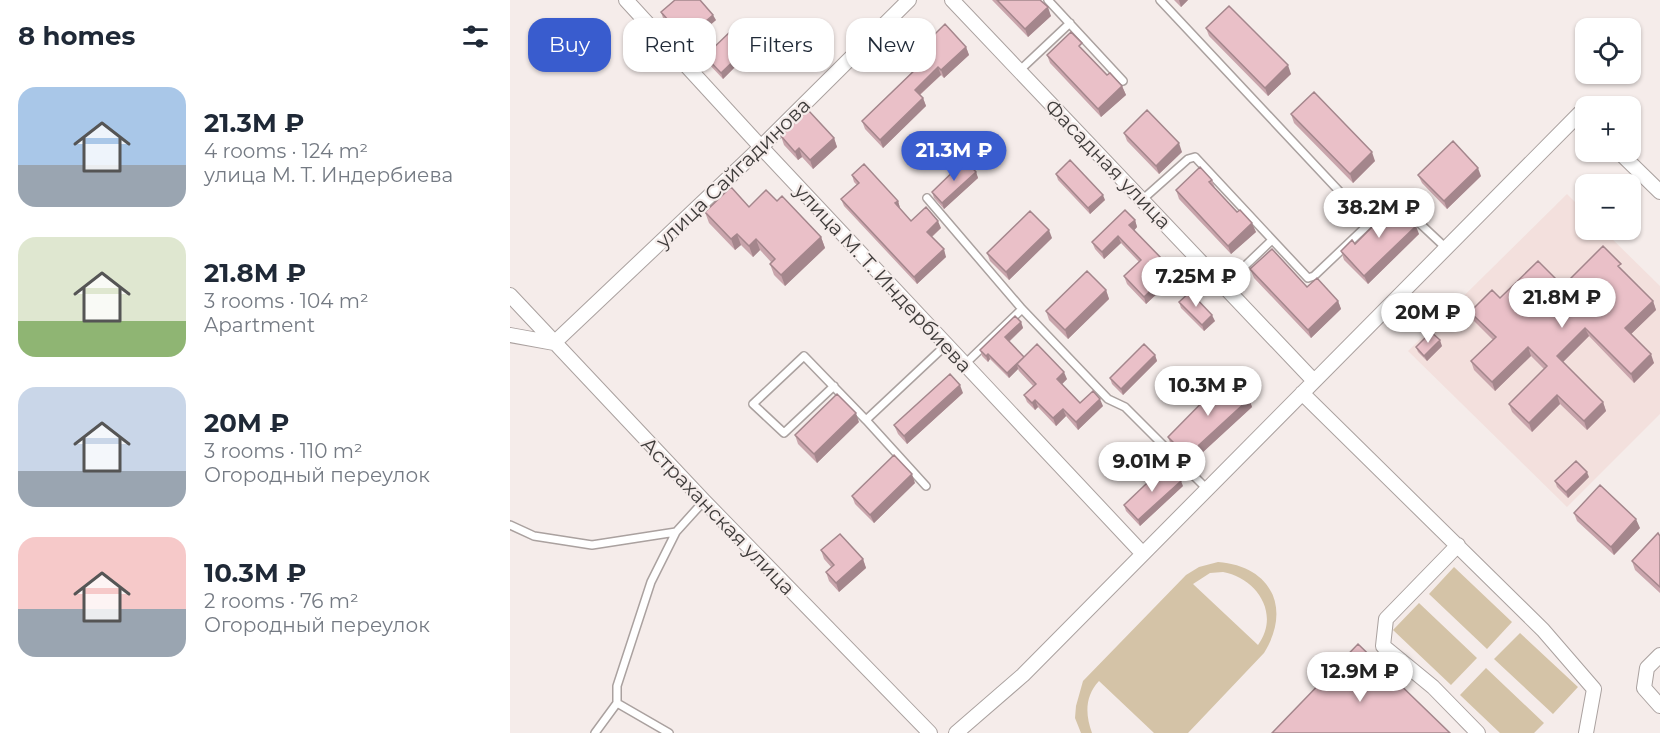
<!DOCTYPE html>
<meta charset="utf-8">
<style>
:root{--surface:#fff;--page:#f6f6f7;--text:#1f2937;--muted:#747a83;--accent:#395cce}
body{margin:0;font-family:Montserrat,sans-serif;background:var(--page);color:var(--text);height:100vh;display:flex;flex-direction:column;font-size:22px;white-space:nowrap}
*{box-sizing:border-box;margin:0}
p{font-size:20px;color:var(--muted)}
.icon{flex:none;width:33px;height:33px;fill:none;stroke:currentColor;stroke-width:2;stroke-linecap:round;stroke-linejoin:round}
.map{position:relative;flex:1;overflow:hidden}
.details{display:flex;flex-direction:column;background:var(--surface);width:510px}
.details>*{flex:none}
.hud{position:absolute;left:18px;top:18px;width:570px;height:54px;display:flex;gap:12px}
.controls{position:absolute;left:1065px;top:18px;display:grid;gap:12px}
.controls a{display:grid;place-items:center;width:66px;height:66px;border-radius:12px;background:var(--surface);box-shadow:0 2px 4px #0004;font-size:30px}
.price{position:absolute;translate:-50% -51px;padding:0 14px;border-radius:21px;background:#fff;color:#222;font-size:20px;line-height:39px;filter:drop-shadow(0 2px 3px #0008)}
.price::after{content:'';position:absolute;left:50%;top:36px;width:18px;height:14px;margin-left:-9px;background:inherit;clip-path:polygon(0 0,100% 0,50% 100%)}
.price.on{background:var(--accent);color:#fff}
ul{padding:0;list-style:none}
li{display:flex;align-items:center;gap:18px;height:150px;padding:0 18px}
li span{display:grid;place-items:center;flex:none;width:168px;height:120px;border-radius:18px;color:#555}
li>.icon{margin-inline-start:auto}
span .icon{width:72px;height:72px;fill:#fffc;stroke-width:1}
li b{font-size:26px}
h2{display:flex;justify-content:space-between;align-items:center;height:72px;padding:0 18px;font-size:26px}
.tag{padding:0 21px;border-radius:18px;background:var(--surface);box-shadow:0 2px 4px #0004;font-size:21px;line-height:54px}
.tag.on{background:var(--accent);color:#fff}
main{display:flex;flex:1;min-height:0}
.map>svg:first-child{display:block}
</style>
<main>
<section class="details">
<h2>8 homes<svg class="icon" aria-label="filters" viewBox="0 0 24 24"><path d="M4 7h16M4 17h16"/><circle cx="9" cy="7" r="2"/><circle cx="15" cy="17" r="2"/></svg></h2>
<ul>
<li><span style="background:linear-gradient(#a9c7e8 65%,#9aa5b1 0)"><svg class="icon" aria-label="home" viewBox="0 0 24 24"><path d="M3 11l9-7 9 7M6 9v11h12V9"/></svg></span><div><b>21.3M ₽</b><p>4 rooms · 124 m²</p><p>улица М. Т. Индербиева</p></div></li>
<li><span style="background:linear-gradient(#dfe7d0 70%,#8fb573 0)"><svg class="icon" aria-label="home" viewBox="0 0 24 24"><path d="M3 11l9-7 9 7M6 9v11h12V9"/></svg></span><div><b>21.8M ₽</b><p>3 rooms · 104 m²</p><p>Apartment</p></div></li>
<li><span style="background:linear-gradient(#c9d6e8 70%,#9aa5b1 0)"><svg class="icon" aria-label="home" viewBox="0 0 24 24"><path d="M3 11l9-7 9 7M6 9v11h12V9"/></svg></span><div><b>20M ₽</b><p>3 rooms · 110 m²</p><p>Огородный переулок</p></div></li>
<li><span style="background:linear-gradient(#f6c9c9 60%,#9aa5b1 0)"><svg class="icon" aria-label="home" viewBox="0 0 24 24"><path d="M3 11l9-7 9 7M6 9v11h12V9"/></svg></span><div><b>10.3M ₽</b><p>2 rooms · 76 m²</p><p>Огородный переулок</p></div></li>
</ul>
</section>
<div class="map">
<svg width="1150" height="733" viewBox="0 0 1150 733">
<rect width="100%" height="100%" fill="#f5ecea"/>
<path fill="#f3e0dd" d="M1057,194l18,18 1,18h17l57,56v128l-93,93 -159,-156z"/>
<path fill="#d4c3a7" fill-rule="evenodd" d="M708,562c53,4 74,46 46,91l-76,80h-34l-55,-52c-14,15 -14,33 -7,52h-11l-6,-15 1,-12 7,-25 103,-106 13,-8zM713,572c33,6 58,41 35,73l-65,-61 17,-11z
M944,567l58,55 -25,27 -58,-55z
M909,603l58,55 -26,27 -58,-55z
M1010,633l58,54 -25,27 -59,-55z
M976,668l58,55 -10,10h-34l-40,-38z"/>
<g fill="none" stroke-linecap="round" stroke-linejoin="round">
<g stroke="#aaa19f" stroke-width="10">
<path id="service" d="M538,0l75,81
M650,0l209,223
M509,71l51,-48
M417,198l95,111 86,90 17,8 82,82
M632,200l46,-41 7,-2 113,121 6,-2 78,-74 6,1 48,45
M714,286l48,-46
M455,364l57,-55
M324,386l-50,47 -31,-29 51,-48 62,64
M416,486l-60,-66 80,-75
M0,525l24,11 58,9 84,-13
M85,733l22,-30
M159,733l-52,-30v-17l34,-104 25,-50 28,-31"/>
</g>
<g stroke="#aaa19f" stroke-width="16">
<path id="minor" d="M116,0l135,147 382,407
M442,0l362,381
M1109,152l41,40
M0,295l194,206 226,232
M0,335l44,8 207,-196 148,-147
M792,393l241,237 51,59 -8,44
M948,545l-72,74 -3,27 50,41 45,46
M1150,655l-13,13 -3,20 16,18
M446,733l67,-58 557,-562 6,5"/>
</g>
<use href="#service" stroke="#fff" stroke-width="7"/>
<use href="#minor" stroke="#fff" stroke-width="14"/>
</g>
<path fill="#c9a5ac" d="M482,0h48l11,16 -23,21z
M664,0h14l-7,7z
M151,12l55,8 -29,25 -24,-27z
M696,28l85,46 -23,22 -59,-60z
M424,35l32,12 3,8 -25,23 -3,-3 -21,20 3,3 3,8 -43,42 -18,-19 -3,-8 52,-51 -17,-19 -3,-8z
M242,50l-29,29 -16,-17 -2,-6z
M575,52l22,23 15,11 4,9 -25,22 -51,-54 -3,-8z
M781,114l84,47 -22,22 -59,-60z
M614,133l58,19 -23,22 -32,-33z
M271,136l53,2 3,9 -24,22 -11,-12 -4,3 -14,-15z
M466,172l2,6 -34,31 -10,-11 -2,-6z
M546,174l49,26 -15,14 -32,-34z
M342,175l46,26 2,7 -1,1 12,12 30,7 -9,9 14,20 -29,27 -73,-78 -3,-7 16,-14 -3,-3z
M908,175l63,1 -34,33 -25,-26z
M702,180l3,8 41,44 -25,22 -52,-55 -3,-9z
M267,201l44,36 4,11 -40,38 -11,-11 -4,-11 1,-2 -11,-12 -7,7 -12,-12 -6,5 -26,-27 -4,-11 44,-5z
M871,212l38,22 -51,50 -24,-24 -3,-9 14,-7 28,-27z
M625,220l2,7 -3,3 30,31 11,6 3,7 -32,30 -19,-20 -3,-8 15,-14 -18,-19 -17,16 -9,-10 -3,-7z
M542,238l-43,42 -19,-19 -3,-8z
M740,269l57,18 31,14 3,8 -30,29 -57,-60z
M1114,272l29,29 3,9 -25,24 23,29 -20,20 -45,-47 -26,26 40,40 3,9 -19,19 -27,-26 -28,28 -20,-20 -3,-8 35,-35 -13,-13 -36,35 -21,-21 -3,-9 22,-21 -20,-20 -3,-8 30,-14 63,-12z
M596,290l3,9 -41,40 -19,-19 -3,-9z
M669,302l36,19 -11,10 -23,-23z
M511,322l2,6 -14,14 15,15 43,22 -5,5 18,19 23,3 -25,24 -12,-14 -10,10 -18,-19 -3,3 -8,-8 -3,-7 9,-9 -14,-15 -1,-2 -9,9 -19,-19 -2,3 -6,-6 -2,-6z
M932,346l-15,15 -9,-9 -2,-5z
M645,355l2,6 -34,34 -11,-11 -2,-6z
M453,393l-56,51 -9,-10 -4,-9z
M739,399l3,8 -62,57 -19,-19 -3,-8z
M349,422l-42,41 -19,-19 -3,-9z
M1079,477l-21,21 -11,-11 -2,-6z
M405,483l-41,40 -19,-19 -3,-8z
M673,486l-43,40 -14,-15 -2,-6z
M1064,513l66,15 -26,27 -37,-34z
M1150,536v57l-25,-23 -3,-9z
M311,550l42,9 3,9 -27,24 -10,-11 -3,-9 6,-4 -8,-9z"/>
<path fill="#a4868c" d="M669,0h9l-7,7z
M538,7l3,9 -23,21 -3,-8z
M203,15l3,5 -29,25 -2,-6z
M240,45l2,5 -29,29 -2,-6z
M456,47l3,8 -25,23 -3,-8z
M778,65l3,9 -23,22 -3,-8z
M428,67l3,8 -24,22 -2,-7z
M612,86l4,9 -25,22 -3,-8z
M413,98l3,8 -43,42 -3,-8z
M324,138l3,9 -24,22 -3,-9z
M669,143l3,9 -23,22 -3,-8z
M289,148l3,9 -4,3 -3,-8z
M862,152l3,9 -22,22 -3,-9z
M968,168l3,8 -34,33 -3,-8z
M466,172l2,6 -34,31 -2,-6z
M593,195l2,5 -15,14 -2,-6z
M388,201l2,7 -3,3 -2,-8z
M625,220l2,7 -5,6 -3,-8z
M428,221l3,7 -12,11 -2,-7z
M742,223l4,9 -25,22 -3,-8z
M906,226l3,8 -51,50 -4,-8z
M539,230l3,8 -43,42 -3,-8z
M227,234l4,11 -6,5 -4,-11z
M608,236l3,7 -17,16 -2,-7z
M311,237l4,11 -40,38 -4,-11z
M246,239l4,11 -7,7 -4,-11z
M434,249l2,8 -29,27 -3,-7z
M665,267l3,7 -32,30 -2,-7z
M596,290l3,9 -41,40 -3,-9z
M828,301l3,8 -30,29 -3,-8z
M1143,301l3,9 -28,27 -3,-9z
M702,315l3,6 -11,10 -2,-6z
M511,322l2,6 -16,15 -2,-6z
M1075,328l4,8 -29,29 -3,-9z
M930,340l2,6 -15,15 -3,-5z
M1018,347l3,9 -36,35 -3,-9z
M478,354l2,5 -2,3 -2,-6z
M1141,354l3,9 -20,20 -3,-9z
M645,355l2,6 -34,34 -2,-6z
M514,357l-7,7 1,5 -9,9 -2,-5z
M554,372l3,7 -7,7 -3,-7z
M450,385l3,8 -56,51 -3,-8z
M1047,395l3,9 -28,28 -3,-9z
M590,399l3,7 -25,24 -2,-8z
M739,399l3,8 -62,57 -3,-8z
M525,400l3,7 -3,3 -3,-7z
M1093,402l3,9 -19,19 -3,-9z
M553,409l3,7 -10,10 -3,-8z
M346,413l3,9 -42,41 -3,-9z
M1077,472l2,5 -21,21 -2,-6z
M402,474l3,9 -41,40 -4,-8z
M671,481l2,5 -43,40 -2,-6z
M1126,519l4,9 -26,27 -3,-8z
M353,559l3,9 -27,24 -3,-9z"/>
<path fill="#eac0c8" stroke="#a4868c" stroke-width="1.5" d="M165,0h25l13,15 -28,24 -24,-27z
M487,0h43l8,7 -23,22z
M719,6l59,59 -23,23 -59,-60z
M410,20l14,15 11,-11 21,23 -25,23 -3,-3 -23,23 8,8 -43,42 -18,-19 55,-53 -23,-25z
M224,28l16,17 -29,28 -16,-17z
M561,32l11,11 -3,3 28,29 3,-2 12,13 -24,23 -51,-54z
M804,92l58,60 -22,22 -59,-60z
M298,110l26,28 -24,22 -11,-12 -4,4 -14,-16z
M637,110l32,33 -23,23 -32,-33z
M943,141l25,27 -34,33 -26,-26z
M455,160l11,12 -34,31 -10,-11z
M560,160l33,35 -15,13 -32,-34z
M354,164l34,37 -3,2 16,18 15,-14 12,14 -11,11 17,17 -30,28 -73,-78 18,-16 -7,-8z
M690,167l12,13 -3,2 28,30 3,-2 12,13 -24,23 -52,-56z
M221,187l18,20 17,-17 11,11 5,-5 39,41 -40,38 -11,-11 5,-5 -19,-20 -7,7 -12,-12 -6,5 -26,-27z
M882,201l24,25 -52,50 -23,-25 11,-11 3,4 29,-29 -3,-3z
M615,210l10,10 -6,5 35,36 2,-3 9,9 -31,30 -20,-21 17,-16 -23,-24 -16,16 -10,-10z
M520,211l19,19 -43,42 -19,-19z
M1093,246l18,18 -3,2 35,35 -28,27 26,26 -20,20 -46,-46 -28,28 46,46 -19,19 -27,-26 -28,28 -20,-19 38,-38 -19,-19 -36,35 -21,-21 25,-24 -26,-25 22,-22 8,8 38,-37 25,25z
M762,249l35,38 10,-9 21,23 -30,29 -58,-61z
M577,271l19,19 -41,40 -19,-19z
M680,292l22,23 -10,10 -23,-23z
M505,316l6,6 -16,15 19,20 -17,16 -19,-19 -2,2 -6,-6z
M921,332l9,8 -16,16 -8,-9z
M527,344l27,28 -7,7 23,24 13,-12 7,8 -24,23 -13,-13 -10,9 -18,-18 -3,3 -8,-8 12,-11 -19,-20z
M634,344l11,11 -34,34 -11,-11z
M440,374l10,11 -56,51 -10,-11z
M717,377l22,22 -62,57 -19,-19z
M327,394l19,19 -42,41 -19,-19z
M384,455l18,19 -42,41 -18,-19z
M1066,461l11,11 -21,20 -11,-11z
M656,465l15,16 -43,39 -14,-15z
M1090,485l36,34 -25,28 -37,-34z
M1148,533l2,3v51l-28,-26z
M330,534l23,25 -27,24 -10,-11 8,-7 -13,-15z
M848,644l92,89h-178z"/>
<g text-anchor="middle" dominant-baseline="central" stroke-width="4.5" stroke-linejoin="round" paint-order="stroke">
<g font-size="20" fill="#3f3c3b" stroke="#f5ecea">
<text transform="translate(598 164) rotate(46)">Фасадная улица</text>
<text transform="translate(223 173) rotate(-44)">улица Сайгадинова</text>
<text transform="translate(373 278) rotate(47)">улица М. Т. Индербиева</text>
<text transform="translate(208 516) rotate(46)">Астраханская улица</text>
</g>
</g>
</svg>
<div class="controls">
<a><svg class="icon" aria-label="locate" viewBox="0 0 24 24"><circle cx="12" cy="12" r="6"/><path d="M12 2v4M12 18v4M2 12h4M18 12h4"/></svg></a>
<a>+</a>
<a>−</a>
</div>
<b class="price on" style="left:444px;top:182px">21.3M ₽</b>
<b class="price" style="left:869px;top:239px">38.2M ₽</b>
<b class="price" style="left:686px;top:308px">7.25M ₽</b>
<b class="price" style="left:1052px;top:329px">21.8M ₽</b>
<b class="price" style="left:918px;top:344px">20M ₽</b>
<b class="price" style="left:698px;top:417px">10.3M ₽</b>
<b class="price" style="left:642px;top:493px">9.01M ₽</b>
<b class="price" style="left:850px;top:703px">12.9M ₽</b>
<div class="hud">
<a class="tag on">Buy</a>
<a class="tag">Rent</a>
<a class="tag">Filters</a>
<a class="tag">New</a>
</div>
</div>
</main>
